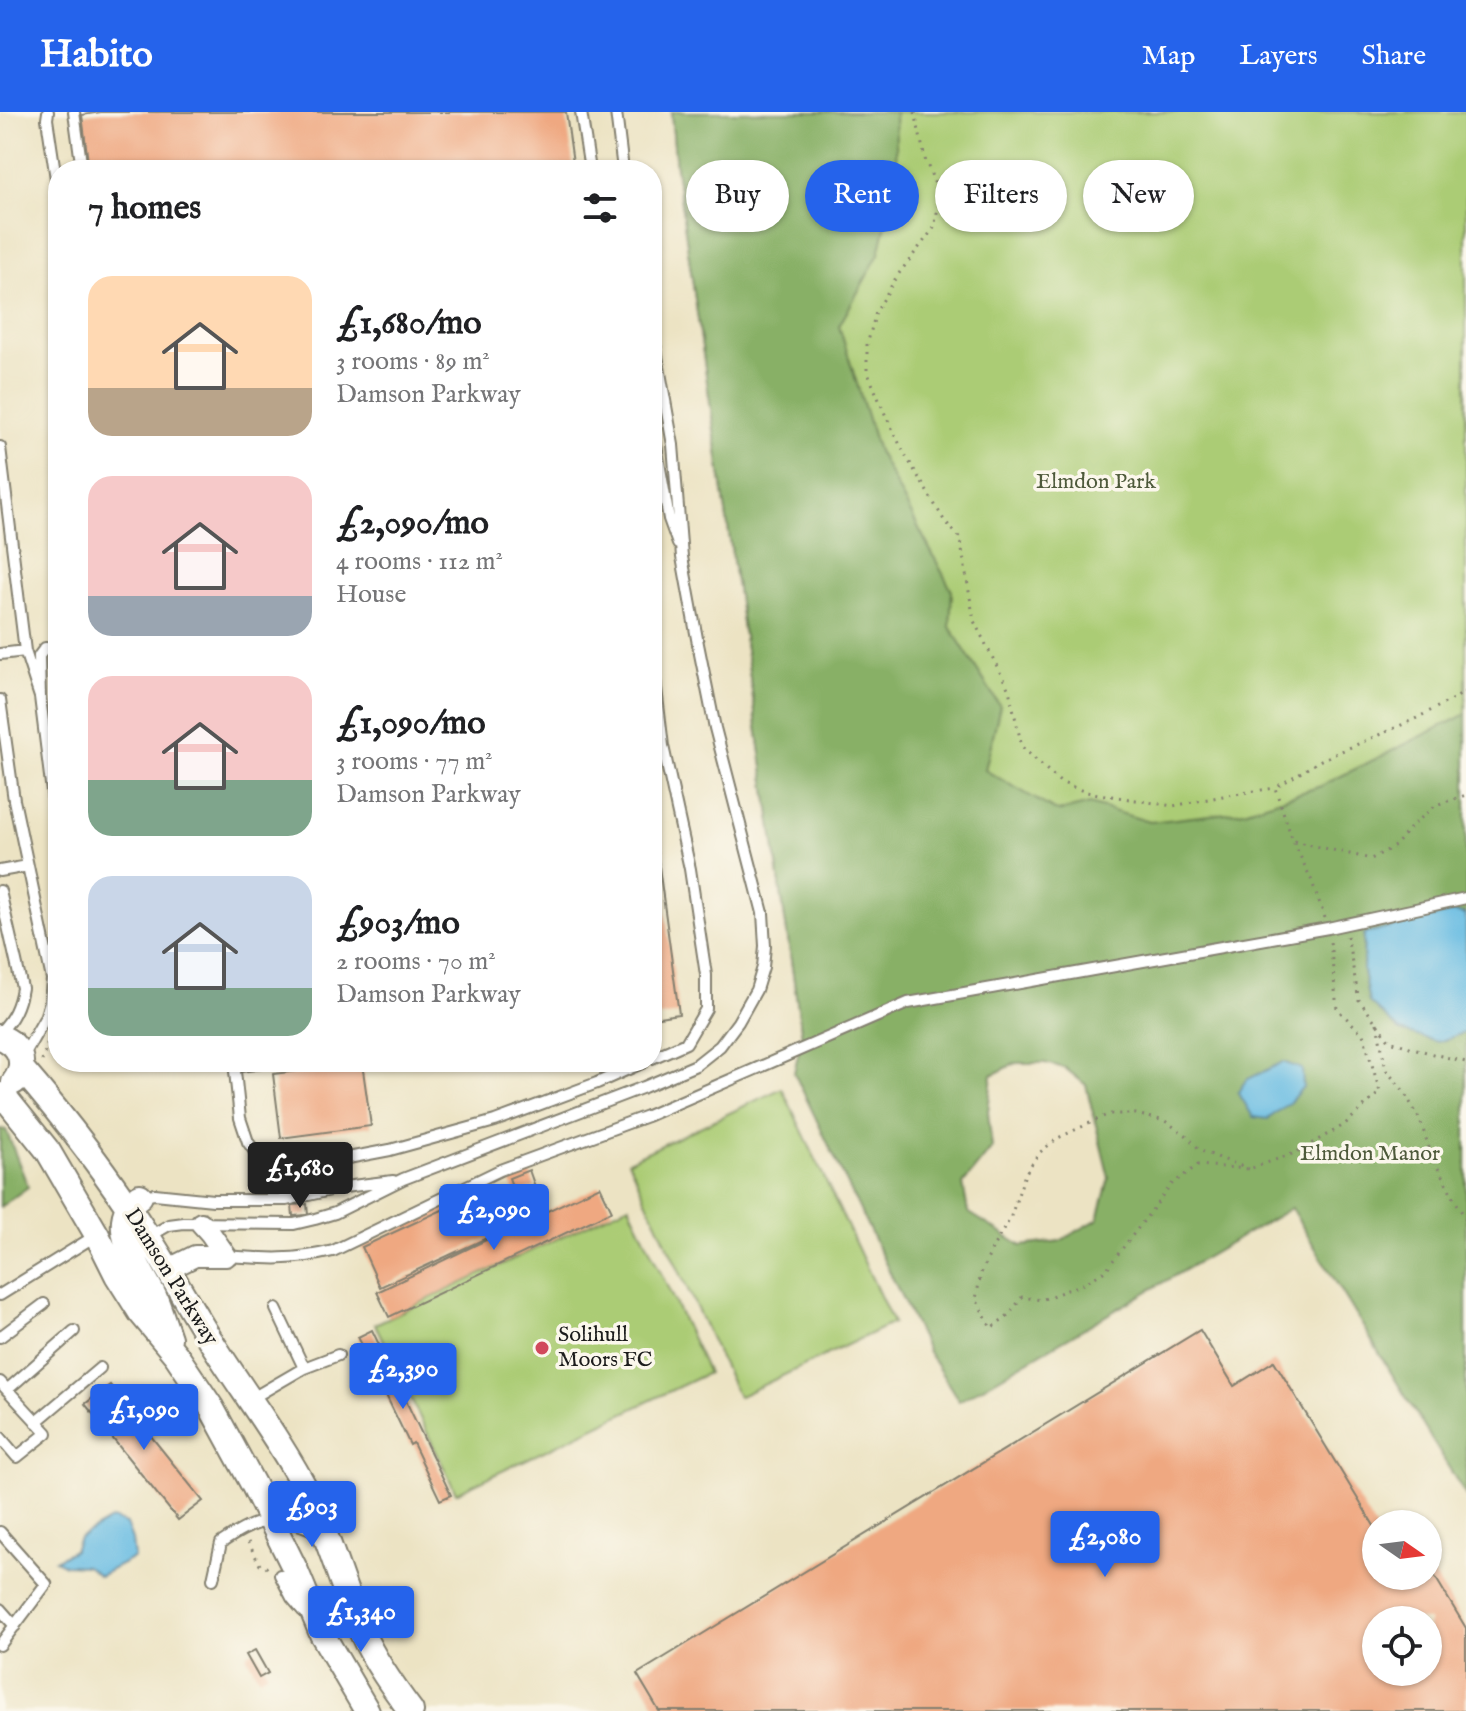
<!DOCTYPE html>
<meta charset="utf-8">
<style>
:root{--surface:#fff;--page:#f6f6f6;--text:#202124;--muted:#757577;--accent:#2563eb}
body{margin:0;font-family:"IM FELL English",serif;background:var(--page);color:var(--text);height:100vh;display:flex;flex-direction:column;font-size:30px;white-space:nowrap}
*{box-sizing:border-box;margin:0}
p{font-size:26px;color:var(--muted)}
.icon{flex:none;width:44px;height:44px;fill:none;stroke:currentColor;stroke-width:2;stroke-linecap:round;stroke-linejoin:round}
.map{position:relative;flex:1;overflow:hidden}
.panel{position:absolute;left:48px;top:48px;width:614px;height:912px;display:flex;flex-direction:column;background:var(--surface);border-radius:32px;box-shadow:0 2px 6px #0004}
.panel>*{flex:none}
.banner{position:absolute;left:686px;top:48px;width:660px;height:72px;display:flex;gap:16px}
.needle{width:52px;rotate:104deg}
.tools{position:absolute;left:1362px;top:1398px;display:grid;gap:16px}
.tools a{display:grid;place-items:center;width:80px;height:80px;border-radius:50%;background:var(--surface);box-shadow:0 2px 6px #0004;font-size:40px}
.price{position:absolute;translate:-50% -68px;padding:0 18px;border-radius:8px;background:var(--accent);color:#fff;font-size:26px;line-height:52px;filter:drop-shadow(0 2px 4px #0008)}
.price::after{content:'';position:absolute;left:50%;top:48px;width:24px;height:18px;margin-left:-12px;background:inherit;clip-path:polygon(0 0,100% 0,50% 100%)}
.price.selected{background:#222;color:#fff}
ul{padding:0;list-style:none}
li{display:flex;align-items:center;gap:24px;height:200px;padding:0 40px}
li span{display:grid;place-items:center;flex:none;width:224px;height:160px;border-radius:24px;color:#555}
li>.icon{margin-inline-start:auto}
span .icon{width:96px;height:96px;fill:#fffc;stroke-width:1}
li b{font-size:34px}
h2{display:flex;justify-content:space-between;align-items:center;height:96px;padding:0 40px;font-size:34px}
.pill{padding:0 28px;border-radius:36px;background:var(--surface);box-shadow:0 2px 6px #0004;font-size:28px;line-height:72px}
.pill.selected{background:var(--accent);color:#fff}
header{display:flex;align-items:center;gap:48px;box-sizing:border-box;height:112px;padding:0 40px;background:var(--accent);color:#fff}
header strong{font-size:38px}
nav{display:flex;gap:44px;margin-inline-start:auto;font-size:28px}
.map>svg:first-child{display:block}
</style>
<header>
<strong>Habito</strong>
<nav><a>Map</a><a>Layers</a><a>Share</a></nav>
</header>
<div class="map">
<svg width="1466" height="1599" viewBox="0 0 1466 1599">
<rect width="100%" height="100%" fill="#fbf7ec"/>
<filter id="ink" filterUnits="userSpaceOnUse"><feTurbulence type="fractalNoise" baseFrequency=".0125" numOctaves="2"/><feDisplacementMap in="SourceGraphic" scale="16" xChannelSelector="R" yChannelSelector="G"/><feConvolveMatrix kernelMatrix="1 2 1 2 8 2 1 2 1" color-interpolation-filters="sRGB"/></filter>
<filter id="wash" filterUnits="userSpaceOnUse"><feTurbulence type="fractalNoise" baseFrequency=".006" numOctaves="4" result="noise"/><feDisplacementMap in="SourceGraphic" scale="32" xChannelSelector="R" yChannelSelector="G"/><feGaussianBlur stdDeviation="1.8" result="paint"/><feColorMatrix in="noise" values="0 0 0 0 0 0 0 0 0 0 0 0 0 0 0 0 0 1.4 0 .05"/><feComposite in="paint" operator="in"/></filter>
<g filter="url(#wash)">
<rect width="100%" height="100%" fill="#ece3c3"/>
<path fill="#abcc75" stroke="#647448" stroke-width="2" d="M671,0h795v778l-664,146 -126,-868z
M782,976l111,235 -155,74 -110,-236z
M629,1093l79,168 -252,120 -81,-169z"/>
<path fill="#88b066" stroke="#526641" stroke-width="2" fill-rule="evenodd" d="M671,0h224l2,64 -18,78 -40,72 39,125 74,140 -2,36 50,79 -15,64 73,42 32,-8 60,18 94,-11 77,-25 145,-72v201l-12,-3 -90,22 -1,37 6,31 69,40 28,-10v464l-175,-288 -332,193 -31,-49 -134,-279 8,-37 -126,-868zM1016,951h29l20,5 21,17 23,93 -11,41 -38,22 -38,5 -54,-34 -5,-28 29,-36 -4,-36 4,-37z
M0,1017l6,1 22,57 -28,20z"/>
<path fill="#66bbe2" stroke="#416c7f" stroke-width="2" d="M1454,800l12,3v117l-28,10 -38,-11 -31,-29 -6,-31 1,-37z
M1283,950l19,7 1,18 -14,16 -21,16 -15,-2 -15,-25 8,-12z
M112,1407l14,5 6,16 2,18 -35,18 -13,-10 -21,-1 -10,-5 19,-10 5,-12z"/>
<g id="blocks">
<path fill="#efa881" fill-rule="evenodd" d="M101,0h465l8,58h-485l-7,-55z
M652,740h5l22,162 -27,4z
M239,950h62v2l-61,8z
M362,951l9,63 -90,12 -8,-64z
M529,1058l6,17 -20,7 -6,-16z
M600,1074l12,25 -223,106 -12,-25z
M483,1079l19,40 -122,56 -18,-40z
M307,1092l1,11 -15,1 -1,-11z
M372,1218l79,165 -11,5 -27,-57 -3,2 -52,-108z
M1200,1218l34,56 40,-25 102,168v47h52v-11l38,63v83h-807l-22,-37zM1376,1508h52v52h-52z
M110,1273l93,116 -25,19 -93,-116z
M255,1538l13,23 -9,5 -13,-23z"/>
</g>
</g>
<g filter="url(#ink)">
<use href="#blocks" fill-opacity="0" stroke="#848070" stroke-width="2"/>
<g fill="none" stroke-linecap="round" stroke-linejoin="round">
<g stroke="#848070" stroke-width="14">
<path id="service" d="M48,0l-1,7 11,73
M74,0l8,58
M581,0l9,58
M616,0l7,58
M652,311l17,96 9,25
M0,335l25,204 15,46
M58,536h-13l-6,8 1,41 18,143
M55,537l3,17
M0,542l25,-3
M652,543l11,91 27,123 16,106v34l-20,34 -34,15
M0,588l14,100 38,179 -2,23 -5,16 -21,37
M0,759l28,-5
M0,779l22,97c-3,18 -9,31 -22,44
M234,950l6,56 8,24 10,14 19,8 29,2 84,-16 105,-29 102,-38 47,-21
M139,1084l16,-2 58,6h73l58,-13 49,-6
M150,1124l19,-11 15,-2 110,1 21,-5 20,-6 68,-34 241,-92 52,-22 24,-19 18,-24 18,-32 7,-23 2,-21 -2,-33 -48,-185 -17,-84 -16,-87 -9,-112 -21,-117
M226,1144c41,3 66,5 107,-5l167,-81 147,-54 261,-113 420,-75 138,-30
M0,1183l95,-59
M276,1197l28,59
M0,1225l44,-33
M0,1270l47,51 -30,24 -17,-20
M7,1278l67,-59
M249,1288l55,-32 34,-13
M36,1310l64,-54
M0,1420l46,52 -46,61
M280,1463l12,23 11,13
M213,1467l8,-36c38,-26 58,-31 100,-9
M0,1497l15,17"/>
</g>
<g stroke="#848070" stroke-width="24">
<path id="minor" d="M201,1111l9,10 16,23
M167,1158l28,-14h31"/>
</g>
<g stroke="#848070" stroke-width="28">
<path id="tertiary" d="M0,925c20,7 28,27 14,45
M21,956c46,53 89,110 127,169 22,34 41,69 63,104 32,51 69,99 97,153 22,45 34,95 55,141 12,27 30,52 48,76
M0,983l7,5 41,51 49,84 20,40 24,38 35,42 35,52 43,79 42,85 26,63 45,77
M140,1084c-38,26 1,72 14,100 6,14 10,28 15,42"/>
</g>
<path stroke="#848070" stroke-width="3" stroke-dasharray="2 6" stroke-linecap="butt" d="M915,0l10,47 15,38 -6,31 -37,48 -21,36 -9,33v26l18,43 18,37 41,69 16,18 14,83 35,69 13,57 38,35 26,10 87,14 55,-11 47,-7
M1294,729l77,18 24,-13 18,-21 23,-20 30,-10
M1325,806l-14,-39 -18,-38 -18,-53 46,-28 92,-40 53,-28
M1347,824l12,64 31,41 43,13 33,8
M1377,911l9,47 17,20 17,30 12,37 34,63
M42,949l6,-19
M1249,1057l-48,-18 -15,-16 -21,-14 -29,-7h-27l-51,24 -19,15 -14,21 -15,45 -16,26 -13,28 -5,26 15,29 19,-14 12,-17 19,3 42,-16 22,-13 67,-87 26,-19 51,4 46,-16 49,-28 36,-33 -17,-58 -26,-25 -7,-68
M248,1430l12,23 6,2 2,3"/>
<use href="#service" stroke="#fff" stroke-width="10"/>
<use href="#minor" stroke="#fff" stroke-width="20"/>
<use href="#tertiary" stroke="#fff" stroke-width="24"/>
</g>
</g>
<circle fill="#d1495b" stroke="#fbf7ec" stroke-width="3" cx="542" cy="1236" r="8"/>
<g text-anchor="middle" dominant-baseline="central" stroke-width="7" stroke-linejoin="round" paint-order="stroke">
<g font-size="22" fill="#4e5a3b" stroke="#fbf7ec">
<text x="1096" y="370">Elmdon Park</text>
<text x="1370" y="1042">Elmdon Manor</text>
</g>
<g font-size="22" fill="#1c1c1c" stroke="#fbf7ec">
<text transform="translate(171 1165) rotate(58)">Damson Parkway</text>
</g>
<g font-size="22" fill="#1c1c1c" stroke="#fbf7ec" text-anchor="start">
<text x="558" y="1223">Solihull<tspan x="558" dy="25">Moors FC</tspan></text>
</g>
</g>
</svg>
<div class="tools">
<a><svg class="needle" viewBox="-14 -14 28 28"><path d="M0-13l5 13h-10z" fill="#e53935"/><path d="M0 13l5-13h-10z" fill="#757577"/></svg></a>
<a><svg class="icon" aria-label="locate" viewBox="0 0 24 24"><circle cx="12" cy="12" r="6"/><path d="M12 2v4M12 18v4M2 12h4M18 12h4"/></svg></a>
</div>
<b class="price selected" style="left:300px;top:1098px">£1,680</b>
<b class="price" style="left:494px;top:1140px">£2,090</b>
<b class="price" style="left:403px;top:1299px">£2,390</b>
<b class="price" style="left:144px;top:1340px">£1,090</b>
<b class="price" style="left:312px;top:1437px">£903</b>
<b class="price" style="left:1105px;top:1467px">£2,080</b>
<b class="price" style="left:361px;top:1542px">£1,340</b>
<div class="banner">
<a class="pill">Buy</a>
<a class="pill selected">Rent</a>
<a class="pill">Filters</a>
<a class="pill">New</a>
</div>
<section class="panel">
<h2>7 homes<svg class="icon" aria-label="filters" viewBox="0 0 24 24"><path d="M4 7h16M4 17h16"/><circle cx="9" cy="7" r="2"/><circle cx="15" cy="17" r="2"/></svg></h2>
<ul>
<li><span style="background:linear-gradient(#ffd9b3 70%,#b9a48a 0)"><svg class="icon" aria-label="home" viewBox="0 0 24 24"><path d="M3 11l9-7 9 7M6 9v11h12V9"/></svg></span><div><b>£1,680/mo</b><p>3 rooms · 89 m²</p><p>Damson Parkway</p></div></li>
<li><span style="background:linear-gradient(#f6c9c9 75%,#9aa5b1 0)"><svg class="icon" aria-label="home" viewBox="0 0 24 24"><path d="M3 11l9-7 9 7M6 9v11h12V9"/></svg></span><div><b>£2,090/mo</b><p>4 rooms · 112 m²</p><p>House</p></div></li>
<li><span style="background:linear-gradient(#f6c9c9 65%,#7fa58c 0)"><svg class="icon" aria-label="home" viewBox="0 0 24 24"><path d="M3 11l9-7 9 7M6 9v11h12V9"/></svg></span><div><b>£1,090/mo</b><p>3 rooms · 77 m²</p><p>Damson Parkway</p></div></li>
<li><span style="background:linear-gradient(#c9d6e8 70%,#7fa58c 0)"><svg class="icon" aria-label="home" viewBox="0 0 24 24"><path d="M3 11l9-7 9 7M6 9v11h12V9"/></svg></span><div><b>£903/mo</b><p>2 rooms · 70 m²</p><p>Damson Parkway</p></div></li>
</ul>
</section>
</div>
